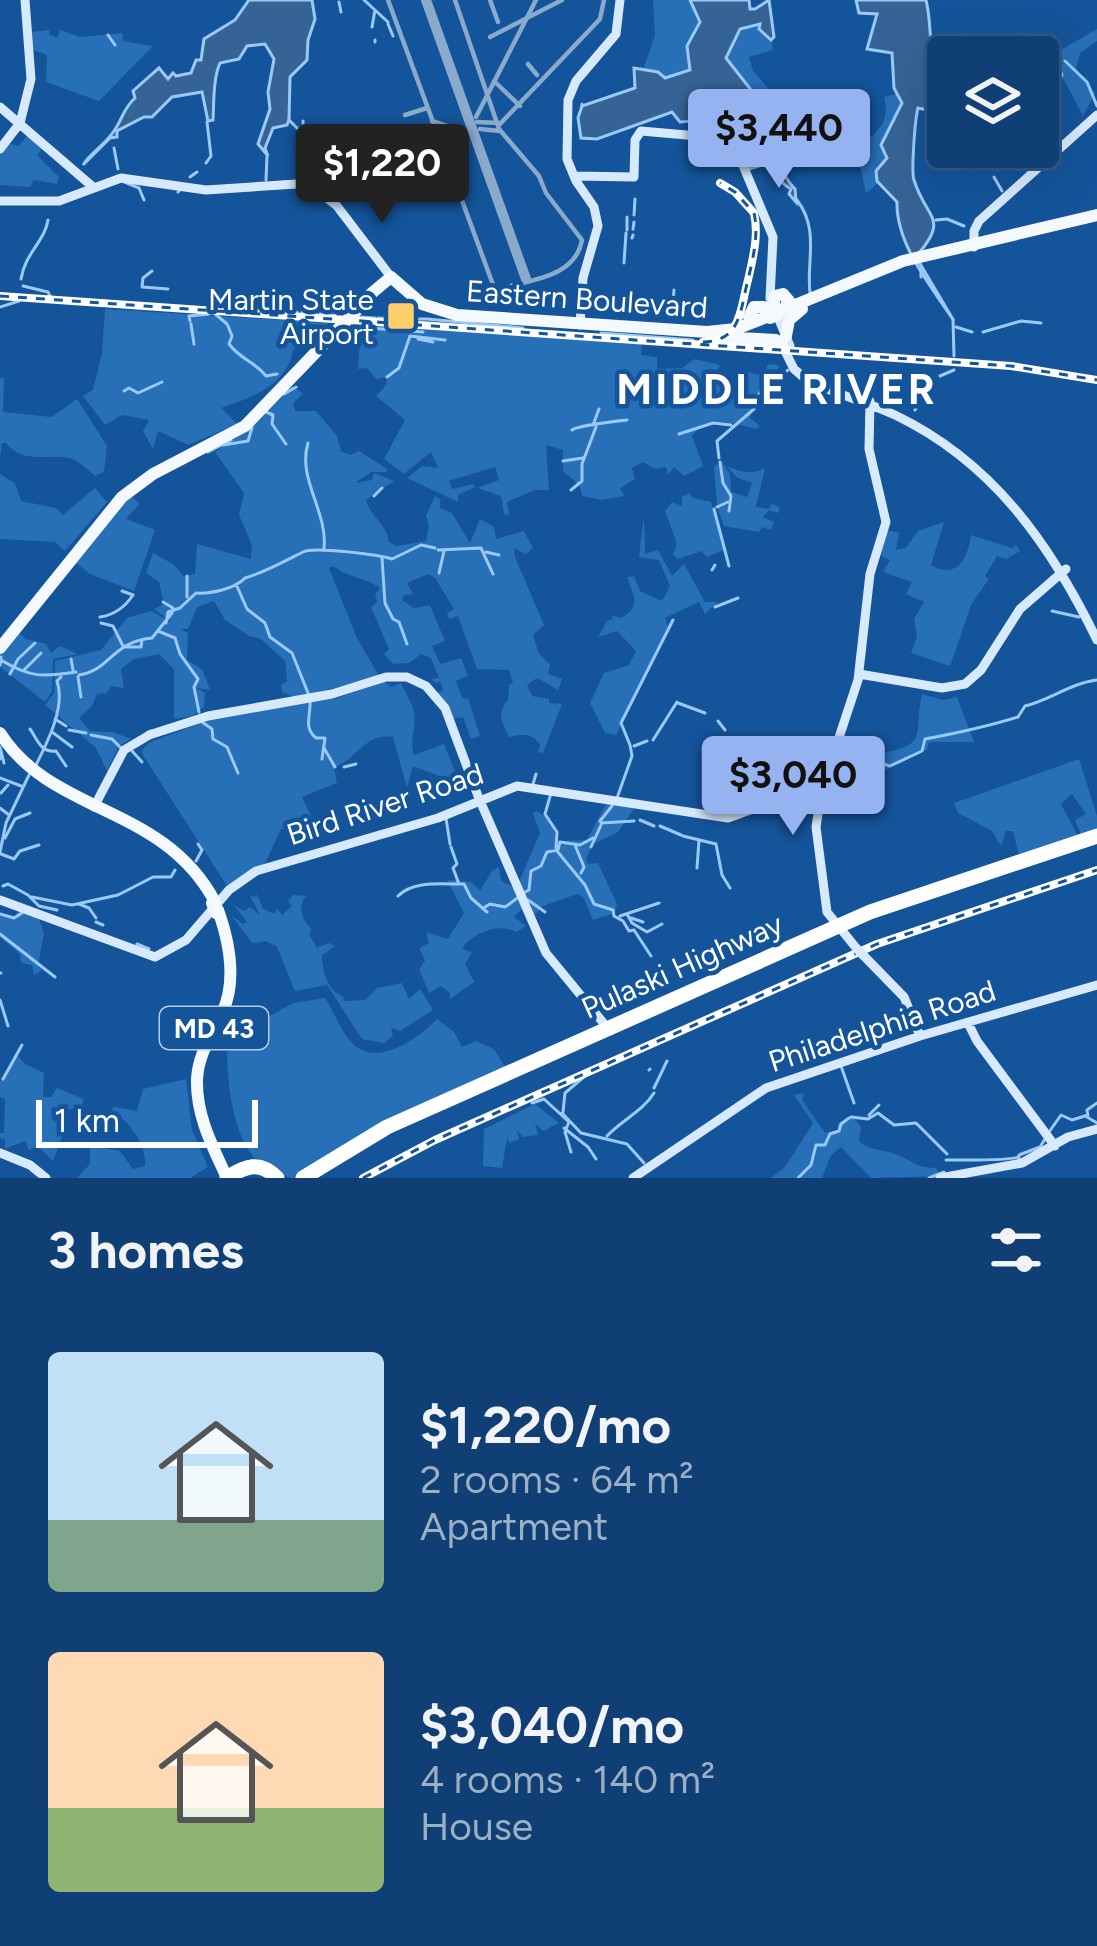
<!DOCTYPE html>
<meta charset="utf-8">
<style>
:root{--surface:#0f3f74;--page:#1d4a7c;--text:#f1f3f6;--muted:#9bafc5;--line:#2f5886;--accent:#95b2f1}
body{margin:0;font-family:Figtree,sans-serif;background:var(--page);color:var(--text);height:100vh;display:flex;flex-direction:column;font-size:45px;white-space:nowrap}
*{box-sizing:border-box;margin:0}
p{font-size:39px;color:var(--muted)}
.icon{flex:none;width:66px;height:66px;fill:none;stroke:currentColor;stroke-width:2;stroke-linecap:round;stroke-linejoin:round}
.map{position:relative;height:1178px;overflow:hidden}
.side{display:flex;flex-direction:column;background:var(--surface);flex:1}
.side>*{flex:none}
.tools{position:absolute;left:927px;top:36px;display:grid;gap:24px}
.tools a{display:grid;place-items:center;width:132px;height:132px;border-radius:12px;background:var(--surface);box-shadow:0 12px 48px #0002,0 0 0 3px var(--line);font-size:60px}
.scale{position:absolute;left:36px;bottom:30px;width:222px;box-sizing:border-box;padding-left:12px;border:6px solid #fff;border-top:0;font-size:33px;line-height:42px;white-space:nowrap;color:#fff;-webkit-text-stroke:9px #14549a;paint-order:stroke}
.price{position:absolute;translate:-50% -102px;padding:0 27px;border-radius:12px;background:var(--accent);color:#111;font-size:39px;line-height:78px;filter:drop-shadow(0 3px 6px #0008)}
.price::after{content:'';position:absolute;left:50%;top:72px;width:36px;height:27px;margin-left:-18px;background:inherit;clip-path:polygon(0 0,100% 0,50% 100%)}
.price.selected{background:#222;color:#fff}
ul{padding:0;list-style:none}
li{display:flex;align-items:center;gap:36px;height:300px;padding:0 48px}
li span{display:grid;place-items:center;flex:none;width:336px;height:240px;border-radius:12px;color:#555}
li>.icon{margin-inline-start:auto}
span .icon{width:144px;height:144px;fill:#fffc;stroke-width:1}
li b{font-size:51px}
h2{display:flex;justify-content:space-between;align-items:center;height:144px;padding:0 48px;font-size:51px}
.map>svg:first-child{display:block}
</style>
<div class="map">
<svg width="1097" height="1178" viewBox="0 0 1097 1178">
<rect width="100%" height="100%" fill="#14549a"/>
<path fill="#276fb7" d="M653,0h38c5,26 16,19 -4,45l3,25 -25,7 -22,-7 12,-34z
M757,23l14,14 2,13 -24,7 4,14 22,25 6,28 -12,3 2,-11 -46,-59 9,-24z
M1097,29v12l-17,12 -4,15 19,25 -12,23 -19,-36 -15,-13 -15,-24 12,-3 6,8 9,2z
M49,30v4l8,4 3,-8 20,7 42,-4 1,8 30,5 -54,55 -53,-19 1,-27 -14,-5 -3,-18z
M899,93l4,10 -20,76 -17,14 -10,-47c20,-10 35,-23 28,-49z
M29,133l16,12 -8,10 22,22 -2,7 -23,-4 -4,7 -30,-2v-34l8,-8 11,3z
M105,309l224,14 -21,23 -15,4c-6,36 -43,48 -72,58l16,16 -49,21 -30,-14 -5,18 -10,-18 6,-11 -27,-5 -17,10 -22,-29 10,-6 9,-37z
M352,324l290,19 -1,12 16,2v12l25,-1 13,-9 25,6 -6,12 19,12 8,-19 22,6 5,-12 11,1 -2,8 11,-1 -32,26 -6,20 10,8 -4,3c-21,-5 -47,-15 -64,7l11,30 -19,10 -10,-9 -6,8 -2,-8 -11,2 -12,-7 -11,6 3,11 -15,9 4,8 -22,4 -20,-4 -2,-10 -17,-15v-21l-17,-5 3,45h-14l-28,12 2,13 -5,-1 -3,-18 -24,-8 22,-8 -4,-13 -46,14 3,8 22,-5 1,3 -17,8v7l-51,-24 15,-12 16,2 -7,-16 -27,22 -20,-15 21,-39 -29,-24 10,-11 1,-8 -11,2 -9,-11 -9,1 2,-29z
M0,378h4l-1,34 49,5 25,-18 30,47 -3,26 -9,4c-6,-5 -17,-16 -25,-18 -23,-5 -47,7 -64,-15h-4l-2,15z
M293,386l10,8 -10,9 2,8h21l21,25 4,15 9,4 9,-4 28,18 -1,3h-15l-16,11 17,-3 2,-7 20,8 -28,19c5,18 22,25 23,42l8,4 29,-5 3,-16 -3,-9 9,-20 5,3v9l12,5 18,30 10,-24 14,8 2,12 28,-8 9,17 -7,6 -12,-6 1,9 29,68 -11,10 6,19 11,11 -2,9 14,5 -4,11 -21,-12 -10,7 5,11 17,3v4l13,1 -19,49 -5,-1 2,-7c-7,-12 -18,-11 -31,-8 -7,-15 -13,-24 -1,-37l1,-15 4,-2 -4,-13 -32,-1 -19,-53 -9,3 -2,-6 7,-4 -19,-31 -7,-4 -21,9 6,11 -9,1 -2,5 12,8 16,-3 15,36 -13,5 8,18 21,-6 7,18 -12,5 7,18 5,-1 12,38 -9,3 -8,-22 -11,2 -14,-26 5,-3 -3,-9 -4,2 -5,-4 8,-1 -8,-20 -10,-4 -12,9 -16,1 -9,-10 5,-5 -18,-42 6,-5 -2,-7 5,-7c-15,-11 -32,-10 -47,-22l-4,2 28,70 22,38 -83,22 -14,-6 -1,-7 6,-4 -2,-20 -24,-22 -12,-3 -24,-16 -11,-19 -17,6 -9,22h-7l7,4 -1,27 15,9 8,21 -13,-2 8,5 -1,14 -12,9 -18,3v-50l-15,-15 -25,5 -13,10 3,19 -13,-2 -4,7 -10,1 -5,12 -13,12 11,13 23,1 18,7 -12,7 -12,25 -11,-23 -51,-43 9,-12 1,-32 46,-11 26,-32 24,-7 22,12 -19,-14 10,-5 -5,-22 -13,-9 7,-20 20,11 11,12 11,-2 2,-30 54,15 1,-14 -13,-30 5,-22 -29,-41 42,-30z
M722,462l8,12 1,18 16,5 5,-14 -14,-5 -12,-12c13,5 26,10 39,2l-9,39 13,2 2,-5 9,3 -2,6 -9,-3 -6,7 11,5 -3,8 -9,-3 -3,5 -35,-6 -7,-19 -3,-41z
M0,474l15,9 6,18 35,7 7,7 32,-27 12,14 -42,49 -10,-9 -55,-3z
M689,493l4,5 18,4 13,48 -17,7 -5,-6 -24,8 -5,-5 4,-10 -12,-33 7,-9 10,4v-9z
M130,494l9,10 -13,15 29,11 -21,61 -44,-17 -16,-13z
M644,515l1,39 13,-4 14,26 12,-12 21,38h13l-13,12 -6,-12 -34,16 3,9 -52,108 -11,-2 -15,-30 14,-30 25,-8 7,-14 -19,-20 -19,6 9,-16 6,-2 -2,-4 10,3c21,-11 12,-23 6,-41l7,-1 6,15 22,10 8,-15 -11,-26 -20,-3z
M944,522l-13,43c26,15 37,-7 40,-30l41,13 4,-3 4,6 -14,8 -9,-3 -12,20 4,3 -17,24 -22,63 -39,-13 6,-17 -3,-17 10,-17 -18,-8 6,-12 -29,-10 7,-12 -9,-4 6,-26 12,3 -3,17 10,-2 12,-17z
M17,631l9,8 20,5 5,9 9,-7 18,8 -25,5 -1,33 -7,10 -45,-35v-14z
M385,682l6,5 10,-4c3,7 11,20 13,29 3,14 -5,28 0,43l30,-11 17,42 -14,-2 -5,-7 -29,-11 -6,22 -14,-51c-28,-5 -36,23 -59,30l3,16 -35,14 11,23 -9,11 -23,-2 -18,39 -34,21 -88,-137 7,-9 64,-24 125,-21z
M922,694l21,6 14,-3 17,45h-45l-2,8 -43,20 -2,-8 -8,-4 1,-5h-17l-4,8 -15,-2 1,-14 22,-6 15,1 1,14c54,-10 34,-18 44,-60z
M1079,759l18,57v17l-15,4 -7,-17 11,-6 -14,-20 -11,10 18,34 -60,18 -6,-25h-7l-5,15 -9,-15 -34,-18 -4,-10z
M607,802l28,5 -17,25 -25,12 -7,15 2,5 10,-1 19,41 -2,9 -22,7 -10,-23 -6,-3 -34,12 -11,11 -14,-33 22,-51 -7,-20 3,-2 12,7 11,23 28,-1z
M499,867l2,14 11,5 11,22 -9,9 12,9 -10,6c-19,-10 -42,1 -54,16l10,5 -7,11 9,18 -24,17v-6l-9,-7 -12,7 -10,-24 6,-8 -6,-13 10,-5 -3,-11 22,7 16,-26 -17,-33 24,2 9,9 12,-20z
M256,892l7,17 12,5 2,-6 5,7 10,-9 -4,-5 5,-6 13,1c-8,10 -5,24 5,32l-1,8 7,12 12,-5 6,3 -13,9c0,14 5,36 21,41l1,5 21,-1 12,-12 25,-5 7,16 11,-10 13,21 -33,21 -9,-3 2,8 -9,7 -22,-4 -35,-54 -32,6 -18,-44 -11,-6 -14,2 -21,-28 12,9 4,-2 -13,-17 10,6 6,-4 10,8 -10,-19 7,1z
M20,910l19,9 5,14 -6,33 4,4 -8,5 -2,-10 -11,-2 -1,-9 -20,-17v-24l14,3z
M325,998c9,13 15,32 26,44 25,27 67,-3 86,-23l17,13 8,15 14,-6 18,8 13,21 -208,108c-62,0 -71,-77 -72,-126l36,-17 7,-19 23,-13z
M17,1055l8,9 19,9 -1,24h8l6,-9 27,11 -2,7 -29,8v6l11,6 -7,3 5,8 -9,24 -16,-15 -8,4 -4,-9 -20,8v-9l-5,-2v-5h4l1,-34 -5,-2v-15z
M186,1079l6,51 16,37 -18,11h-113l13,-14v-18l30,5 13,18 12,-3c2,-20 -16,-46 -34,-56l3,-3 23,4 6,-22z
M804,1093l-2,7 23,33 12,-3 1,-6 14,-9 9,12 -2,14c13,11 25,8 39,14 18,8 16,12 38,13l4,8 -69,2 -30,-31 -10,8 -9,23h-51l14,-11 28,-44 -19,-28z
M535,1104l24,19 -16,8 -8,-8 3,12 -15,2 -6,-7 2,9 -9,4 -3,-5 -5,30 -19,-2 1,-37z"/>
<path fill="#356395" stroke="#9ac9f6" stroke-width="3" d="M249,0h63l3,19 -7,21 -1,20 -17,17 -1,43 -2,5 -14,3 -8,20 3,8 -10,-12 12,-35 -2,-17 6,-33 -9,-15 -18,2 -8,13 -19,4c-7,16 -6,39 -7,57l-5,1 -6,-29 -30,5 -20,20h-8l-27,14v6l-7,1 -27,27c9,-14 20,-18 31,-34 9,-13 9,-22 21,-33l-2,-7 26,-23 9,11 5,-6 3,3 15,-3 5,-13h5l3,-21 31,-19z
M690,0h59l1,9h5l14,-9 5,37 -3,3 -12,-11 1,-5 -20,5 -14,29 47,60c-4,18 7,57 22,71l1,13 -7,-8 2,-5c-29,-16 -26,-63 -44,-79 -5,-6 -16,-9 -23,-13l-10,2c-10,15 -15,23 -34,23l-8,-10 -75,27 -16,-1 -3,-20 4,-12 53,-18 -1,-20 24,4 7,6 25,-8 -3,-24 13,-24z
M856,0h70c6,23 2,48 11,71l-8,17 19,9 -3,17 -27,-6c-3,11 -7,64 -4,72 12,39 35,37 5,73v9l35,59c-24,-36 -58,-77 -57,-119l-20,-21 -1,-10 11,-13 -6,-13 21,-42 -8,-15 -2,-35 -25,-4 10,-35 -18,-1z"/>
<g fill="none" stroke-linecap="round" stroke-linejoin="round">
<path stroke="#9ac9f6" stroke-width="3" d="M364,0l24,22
M339,2l2,10
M388,24l5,12
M372,27l3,-17
M108,35l7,10
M375,40v2
M1054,54l8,21
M1065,61l22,21 10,24
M1053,93l8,-16
M582,104v2
M1058,104l1,-5
M289,120l8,8
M303,123v-2
M1051,123l1,-28
M300,130l59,34
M346,143l4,2
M1039,143l9,-14
M993,147l3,4
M114,148l4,21
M969,161v-1
M206,163l5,-7 -4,-34
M764,164l5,-1
M749,169l10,-3
M190,177l7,-5
M994,177l8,14
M266,180l1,-24
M122,181l17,7 5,12
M178,192l1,-1
M797,200c23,30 9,62 13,93
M634,215l1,-16
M936,220l11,-1 17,7
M633,229l1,-7
M627,230v-13
M632,238l1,-3
M624,263l2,-30
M152,271l-9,7 -1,9 26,2
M921,277v-10
M21,279c4,-26 24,-38 27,-59
M23,286l25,6 2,4
M220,294l4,-1
M41,299l37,3
M673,301l1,-11
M214,305l1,-2
M0,307l19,-6
M255,309l42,3
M302,312l14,1
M214,313l13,11
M673,313v-9
M320,314l15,1
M255,315l41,3
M359,317l16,1
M301,318l16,1
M378,318l19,1
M320,319l15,1
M401,319h26
M427,319l96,9
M190,321l-1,-5 20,-2
M953,321l1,35
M363,322l15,1
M381,323l16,2
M191,324l3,20
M401,325l26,2
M228,326l4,10 -3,8c11,15 26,18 37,32l11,-2
M356,327l67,5
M956,327l16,5
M983,332l38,-11 20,2
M601,333l92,7
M418,339l15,3
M633,341v1
M940,376l14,-6
M387,377l12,-9 11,-32 35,4
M124,391l5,-3 9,5 24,-11
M284,394l12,-7
M915,410l7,-14
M266,412l7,3 -1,9 14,20
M593,425l6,-16
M572,430c5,-4 46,-9 55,-10
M679,434l34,-11 18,2
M308,443c-11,36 20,69 16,105
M223,445l25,-4 4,-13
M208,452l23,-12
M719,458l-2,-17 37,-32c2,-23 20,-25 34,-39
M563,461l20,-3
M720,462l3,21 8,13 -2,15
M571,490l11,-9v-17l14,-37
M374,496l8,-8
M717,507l11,-5
M714,509l15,57
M438,550l43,-2 12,26
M486,552l13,3
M382,558l3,45 8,16 6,3 8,22
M712,570l3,-5
M439,573l5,-22
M236,584l11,25 18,14 5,14 22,16 16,40
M187,597v-21
M163,602l10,6
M715,607l23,-9
M1052,611l27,6
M100,617c14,-2 25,-10 33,-22l-11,-4
M101,623l12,3 10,20
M166,623l2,-11 12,-4 16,-15c14,1 39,-4 49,-15 21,-6 42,-18 58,-26 10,-6 77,3 89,7l29,-14 14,3
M158,631l17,7 5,16 18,25 -4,8 5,25
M125,647h16l1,-7
M71,659l2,11
M1,660c29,18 43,17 75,12
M0,665l1,-8
M24,670l17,-17
M10,674l8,-15 17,-16
M79,675c32,-5 32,-33 73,-37l20,-25
M78,677l3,20
M310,702c1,13 -7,25 6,36h9l-3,21
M678,703l27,10
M55,719l11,7
M718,721l7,9
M202,722l10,7 1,10 14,8 11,26
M30,729c7,9 10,24 26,22l10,15
M69,730l17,3
M52,732l20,15
M91,735l21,4 9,9
M653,740l24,-38
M630,745l-9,-22 52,-103
M634,746l13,-5
M0,747l4,16
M324,748l11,19
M132,751l10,11
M0,759l1,-6
M35,767c12,-24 31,-60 22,-86l4,-4
M344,767l12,-3
M842,772l29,-12 19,6 32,-15 3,-12c33,-6 61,-12 93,-22l7,-11c25,-6 46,-23 72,-26
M0,778l21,8
M533,784l3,-10
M1,793l7,-8
M551,793l-6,21 12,18 -1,16
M617,798l15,-42 -2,-11
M0,808l9,7
M446,818l4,26
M640,820l14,6
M600,821l12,-15
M601,823l33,-2
M660,826l21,9
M683,836l33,8 6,31 8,13
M5,838l10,-19 15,-6
M575,845l9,22 -3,6
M451,847l6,17 -4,4 6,16h5l7,14 16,14
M591,847l10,-22
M557,851l28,34 9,19 19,6 1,6 9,5 6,10 5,-1 17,26
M0,852l6,-29 23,-48
M1,854l13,5 6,-8 19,-6
M196,861l6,-11 -4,-6
M697,868l2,-28
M3,886l5,-2 20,11
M29,896l10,10 18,4
M398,896c15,-15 40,-12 61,-12
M32,897l40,8 46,-10 35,-18h18l4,-7
M528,900l17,12
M79,904l10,4 7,10
M485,907l5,-3 15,3c10,-6 14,-12 24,-17l2,-19 10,-5 6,-14 11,-2 2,-8 20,3 13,-7
M0,914l14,4 8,-5
M627,914l5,9 15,9 15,-8
M620,916l39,-13
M631,918l12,4
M96,922l7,3
M0,934l55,43
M137,944l12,5
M0,973h1
M0,1000l8,26
M841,1066l13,37
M649,1070l1,-1
M3,1079l19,-34
M654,1088l13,-27
M532,1103l12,-4 25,23 -3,7
M1087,1110l10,-7
M563,1112l2,-19 20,-17
M562,1113l19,20 46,11 17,19
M869,1115l10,-10
M851,1117l17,2 10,-6 16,12 22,-2 31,31
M1087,1117l10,6
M564,1128l24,19 8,12
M565,1132l6,20
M1049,1132l12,-17 11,5 16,-5 -1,-4
M607,1136c15,-16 36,-25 47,-43
M1019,1159v-4l21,-8 5,-8
M946,1160c15,0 63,1 72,-3
M798,1178l13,-13 5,-20h9l5,-11 9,-3 2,-7 8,-6
M929,1178l15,-6"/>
<path stroke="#8aaacc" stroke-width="4.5" d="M388,0l107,290c32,-10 80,-11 87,-50l-36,-47 -7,-17 -40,-47 -44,-129
M490,0l8,22
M490,37l72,-37
M528,64l9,11
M494,81l26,25
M405,115l22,-7
M476,117l60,-117
M432,121l36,12
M477,122l22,1
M499,125l101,-106 4,-19
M480,129l20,2"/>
<path stroke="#8aaacc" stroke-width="10" d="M426,0l100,279"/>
<path stroke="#d7e9fc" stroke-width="9" d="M0,107l93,80
M0,149l20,-26 11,-44 -6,-79
M574,176l60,1
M634,177l1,-37 6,-9 91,8 41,98 -3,61 20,48
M0,201h59l62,-23 85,12 90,-6 23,8 18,14 54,71
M974,247v-16l5,-10 118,-106
M580,325l3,-47 15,-52 -4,-19 -18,-26 -9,-22 1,-59 8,-19 40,-47 4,-34
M785,351l9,18 14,12c28,13 59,21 87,34 98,47 156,130 202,225
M859,674l83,14 23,-4 16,-14 39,-61 46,-40
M149,735l59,-19 124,-22 54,-17h21l19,9 19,22 33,88 68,157 64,78
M94,807l30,-57 27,-16
M0,900l155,57 31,-17 43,-50 27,-19 182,-53 79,-32 211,32 77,-28 17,-1
M857,949l-30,-37 -11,-85 6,-38 36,-109 12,-106 16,-52 -17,-73 1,-48
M863,955l41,42 16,39
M968,1023l9,18 78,105
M0,1153l30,12 16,13
M633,1178l133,-90 154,-52 177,-51
M940,1178l82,-15 46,-26 29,-8"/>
<path stroke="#f4f9ff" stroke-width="12" d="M773,307l2,-11 8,-2 6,7 -6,9
M354,308l37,-31 31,27 35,11 250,17 29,-3 33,-13
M778,312l125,-51 194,-46
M758,320l-9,-3 5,-10h10l7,8
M786,336l3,-16 13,-11
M718,337l58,3 6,5
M0,648l122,-151 31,-23 92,-48 96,-100
M0,733c52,82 163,71 215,169
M218,910c11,31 19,69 5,101 -10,23 -25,42 -26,69 -1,36 16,67 30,98"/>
<path stroke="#fff" stroke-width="15" d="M227,1178c18,-12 33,-18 50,0
M303,1178l84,-51 483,-215 227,-76"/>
<g stroke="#fff" stroke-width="8">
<path id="rail" d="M0,296l1011,70 86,14
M703,342c39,-1 37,-33 45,-62 5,-22 11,-45 6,-67l-19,-21 -15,-9
M363,1178l72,-38 442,-196 220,-74"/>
</g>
<use href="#rail" stroke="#14549a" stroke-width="3" stroke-dasharray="9" stroke-linecap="butt"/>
<path stroke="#d7e9fc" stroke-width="9" d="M857,949l6,6"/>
<path stroke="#f4f9ff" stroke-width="12" d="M770,318l9,-4
M341,326l17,-17
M212,903l4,10"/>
</g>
<rect fill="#ffce6a" stroke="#14549a" stroke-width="4.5" x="386" y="301" width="30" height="30" rx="6"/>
<g text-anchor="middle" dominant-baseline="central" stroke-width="9" stroke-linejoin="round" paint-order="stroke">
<rect fill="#14549a" stroke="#b8cce1" stroke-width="3" x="160" y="1007" width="108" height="42" rx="9"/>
<g font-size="27" font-weight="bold" fill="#fff">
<text x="214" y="1028">MD 43</text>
</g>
<g font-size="30" fill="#fff" stroke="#14549a" text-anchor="end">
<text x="374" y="299">Martin State<tspan x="374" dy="34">Airport</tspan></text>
</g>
<g font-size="30" fill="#fff" stroke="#14549a">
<text transform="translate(587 299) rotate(4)">Eastern Boulevard</text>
<text transform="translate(385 804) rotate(-18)">Bird River Road</text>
<text transform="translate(682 966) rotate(-24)">Pulaski Highway</text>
<text transform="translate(882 1026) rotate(-18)">Philadelphia Road</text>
</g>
<g font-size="42" font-weight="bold" letter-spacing="3" fill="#fff" stroke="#14549a">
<text x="777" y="389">MIDDLE RIVER</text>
</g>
</g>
</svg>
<div class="tools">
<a><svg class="icon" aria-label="layers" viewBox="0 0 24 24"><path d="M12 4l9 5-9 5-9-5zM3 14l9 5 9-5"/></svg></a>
</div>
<div class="scale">1 km</div>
<b class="price" style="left:779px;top:191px">$3,440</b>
<b class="price selected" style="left:382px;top:226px">$1,220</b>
<b class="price" style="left:793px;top:838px">$3,040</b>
</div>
<section class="side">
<h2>3 homes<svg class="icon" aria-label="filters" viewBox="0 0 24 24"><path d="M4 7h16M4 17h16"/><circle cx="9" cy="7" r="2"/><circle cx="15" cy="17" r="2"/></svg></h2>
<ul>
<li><span style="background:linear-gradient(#bfe0f5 70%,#7fa58c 0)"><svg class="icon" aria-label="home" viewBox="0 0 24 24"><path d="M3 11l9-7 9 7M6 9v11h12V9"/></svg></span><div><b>$1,220/mo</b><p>2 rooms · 64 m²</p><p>Apartment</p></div></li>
<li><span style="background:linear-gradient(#ffd9b3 65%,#8fb573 0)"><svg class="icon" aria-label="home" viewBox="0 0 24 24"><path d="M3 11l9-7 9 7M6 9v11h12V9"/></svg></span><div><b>$3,040/mo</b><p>4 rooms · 140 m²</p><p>House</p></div></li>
</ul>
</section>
